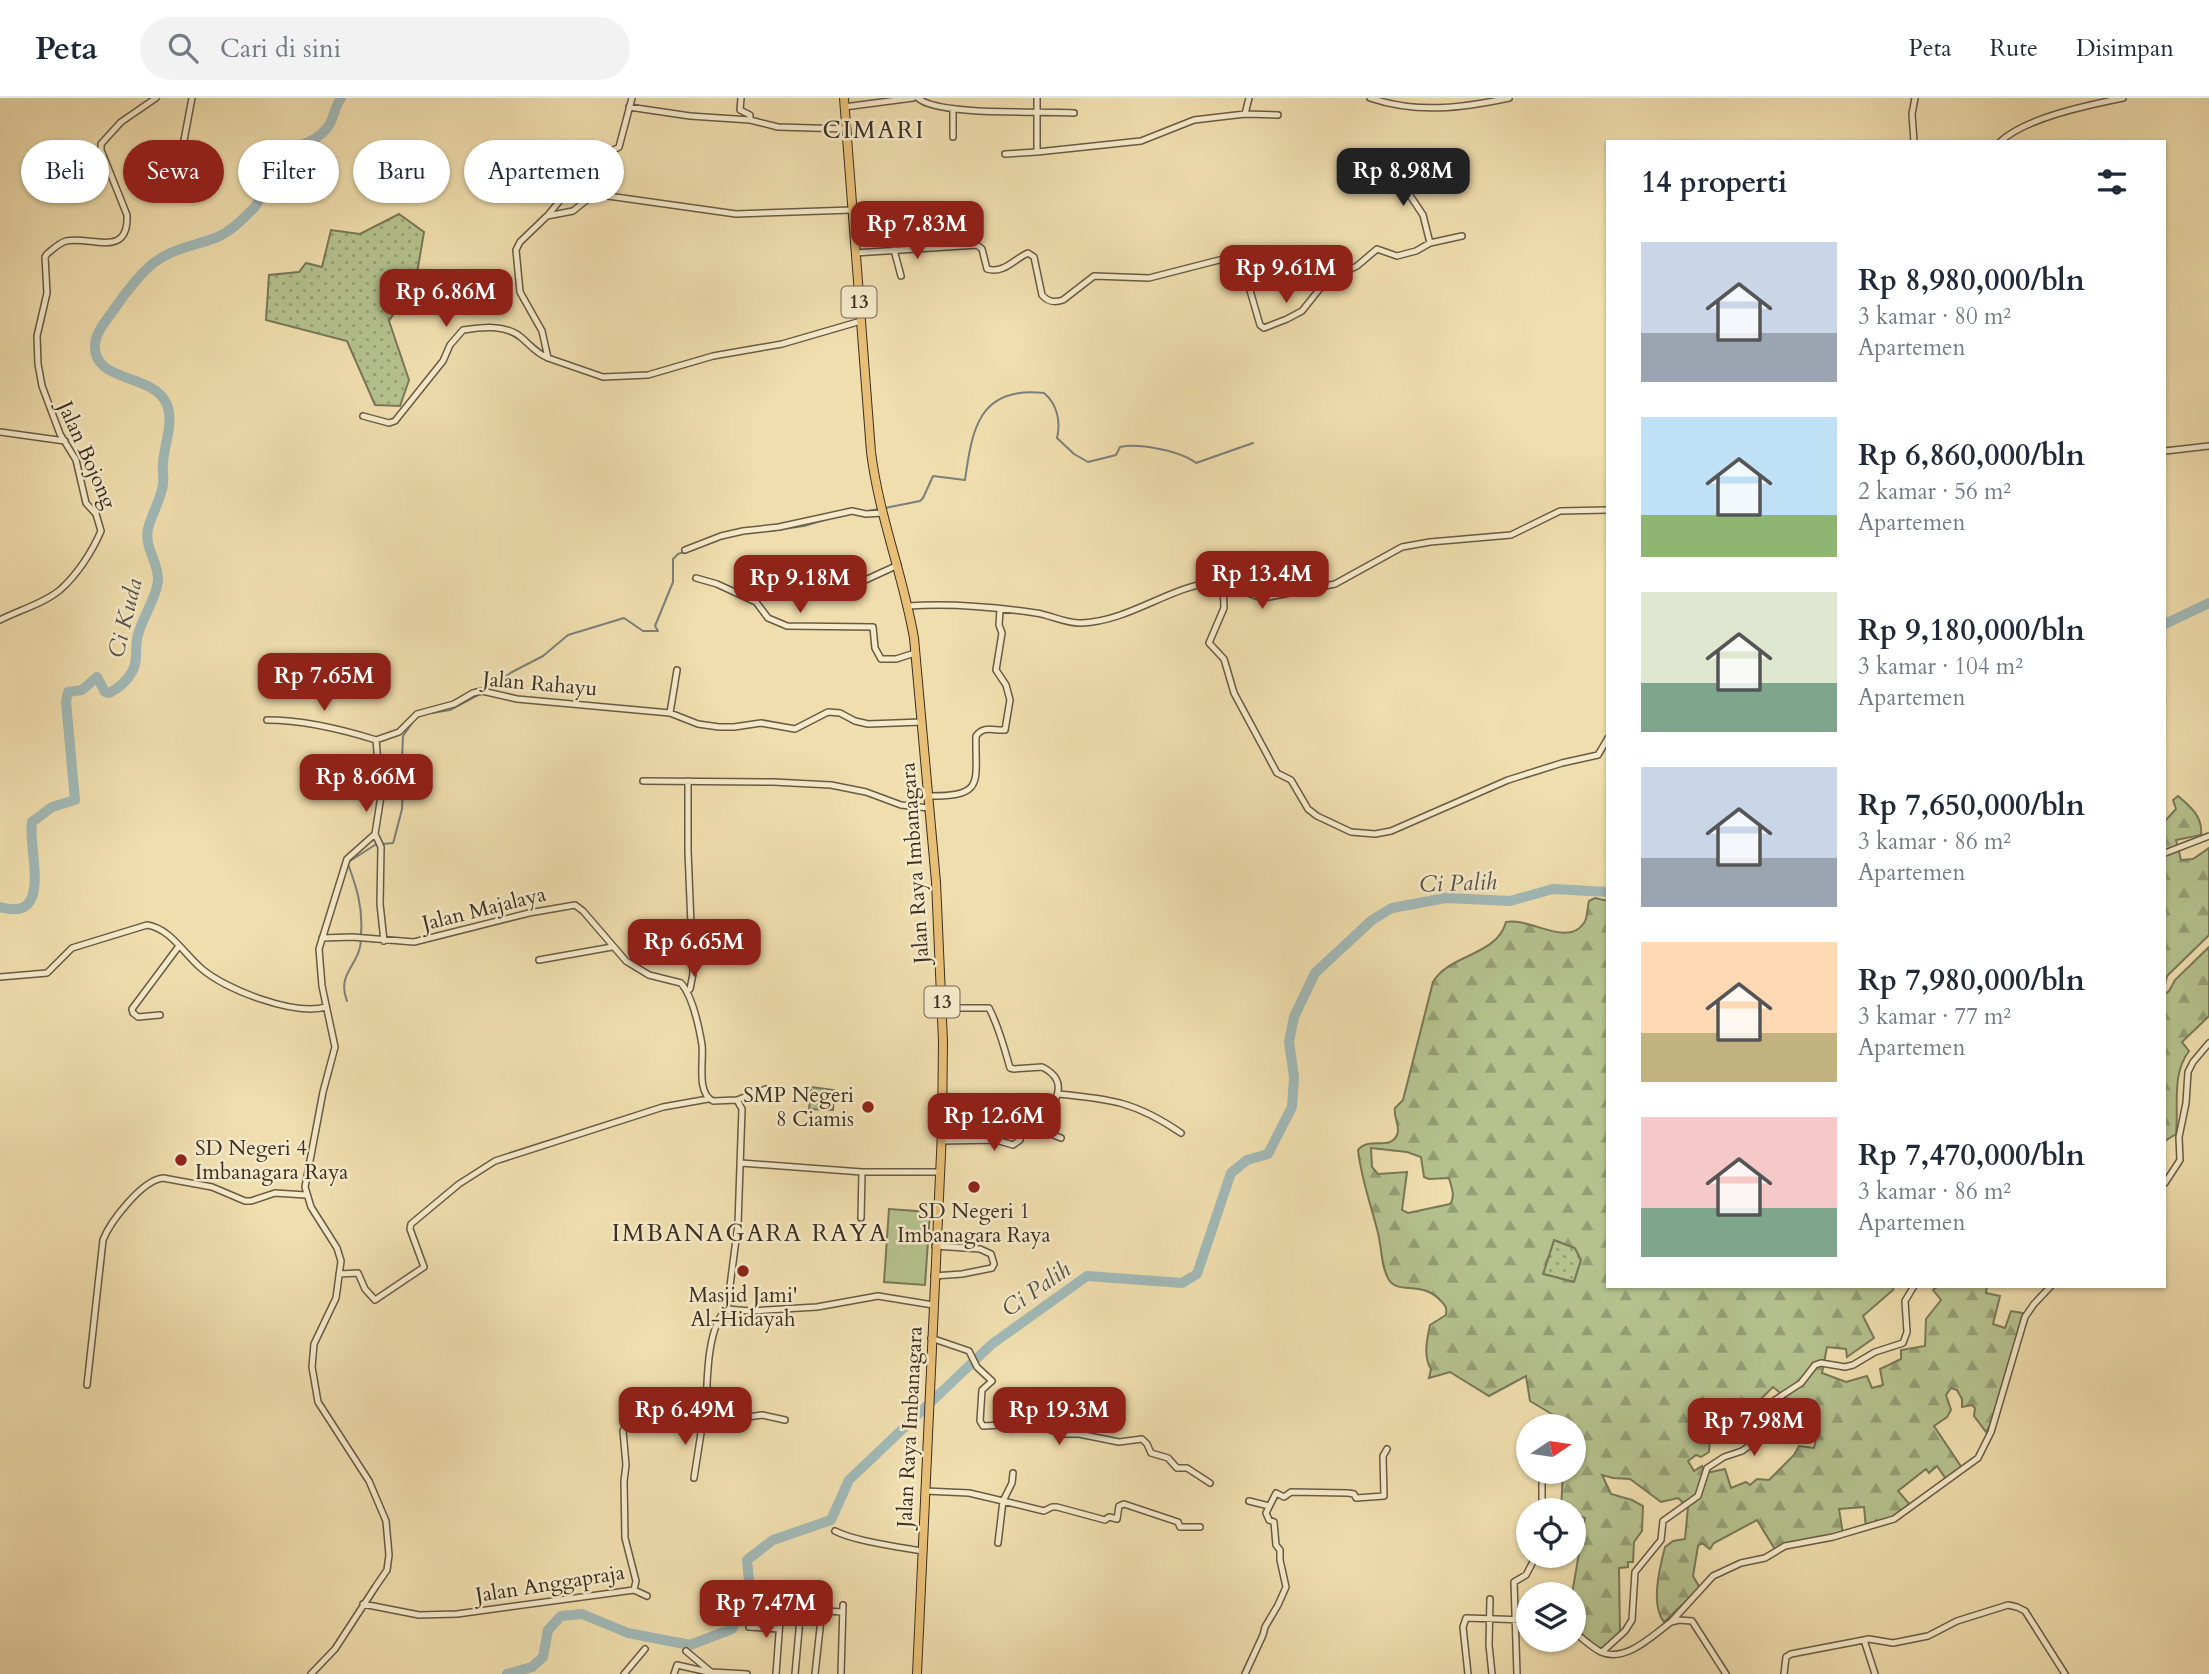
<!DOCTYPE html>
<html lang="id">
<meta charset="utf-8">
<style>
:root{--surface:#fff;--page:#f2f2f3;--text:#1f2937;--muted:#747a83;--line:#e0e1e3;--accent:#8f2418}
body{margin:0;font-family:Cardo,serif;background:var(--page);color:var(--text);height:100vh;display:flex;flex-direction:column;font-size:26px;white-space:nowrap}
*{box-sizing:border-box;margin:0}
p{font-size:23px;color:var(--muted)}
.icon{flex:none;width:38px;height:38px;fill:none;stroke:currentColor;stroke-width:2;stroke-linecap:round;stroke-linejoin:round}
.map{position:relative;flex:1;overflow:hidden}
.side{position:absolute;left:1606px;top:42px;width:560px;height:1148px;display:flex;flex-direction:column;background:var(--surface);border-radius:0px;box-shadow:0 2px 5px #0004}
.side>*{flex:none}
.banner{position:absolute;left:21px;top:42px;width:665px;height:63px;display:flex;gap:14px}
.needle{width:46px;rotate:77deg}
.buttons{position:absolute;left:1516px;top:1316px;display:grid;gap:14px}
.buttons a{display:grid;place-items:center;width:70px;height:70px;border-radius:50%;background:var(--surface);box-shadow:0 2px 5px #0004;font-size:35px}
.price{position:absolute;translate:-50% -60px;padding:0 16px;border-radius:14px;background:var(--accent);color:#fff;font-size:23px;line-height:46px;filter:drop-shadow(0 2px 4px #0008)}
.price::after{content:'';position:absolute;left:50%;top:42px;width:21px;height:16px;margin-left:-10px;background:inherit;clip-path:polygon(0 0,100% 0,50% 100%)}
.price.current{background:#222;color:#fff}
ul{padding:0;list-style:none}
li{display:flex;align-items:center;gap:21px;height:175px;padding:0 35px}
li span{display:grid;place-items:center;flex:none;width:196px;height:140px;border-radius:0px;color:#555}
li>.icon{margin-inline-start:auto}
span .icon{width:84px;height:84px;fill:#fffc;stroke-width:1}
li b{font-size:30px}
h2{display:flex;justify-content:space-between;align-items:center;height:84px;padding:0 35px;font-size:30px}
.tag{padding:0 24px;border-radius:32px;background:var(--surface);box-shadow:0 2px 5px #0004;font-size:24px;line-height:63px}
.tag.current{background:var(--accent);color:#fff}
header{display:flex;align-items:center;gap:42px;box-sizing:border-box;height:98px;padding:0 35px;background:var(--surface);border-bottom:2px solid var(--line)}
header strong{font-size:33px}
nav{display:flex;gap:38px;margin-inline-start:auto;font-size:24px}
.search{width:490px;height:63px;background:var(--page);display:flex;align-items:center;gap:18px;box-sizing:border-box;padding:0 24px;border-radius:38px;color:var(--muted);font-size:26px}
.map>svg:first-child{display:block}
</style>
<header>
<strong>Peta</strong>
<div class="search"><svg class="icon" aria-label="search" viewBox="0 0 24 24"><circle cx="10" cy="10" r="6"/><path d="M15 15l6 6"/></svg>Cari di sini</div>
<nav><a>Peta</a><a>Rute</a><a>Disimpan</a></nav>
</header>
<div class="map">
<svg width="2209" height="1576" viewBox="0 0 2209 1576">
<defs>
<pattern id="grass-dots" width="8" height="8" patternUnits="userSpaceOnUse" patternTransform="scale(1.75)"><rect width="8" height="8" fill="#b5c28e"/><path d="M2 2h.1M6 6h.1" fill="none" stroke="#949e74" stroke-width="1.8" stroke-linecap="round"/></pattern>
<pattern id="forest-firs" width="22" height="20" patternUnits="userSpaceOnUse" patternTransform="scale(1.75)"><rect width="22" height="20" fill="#b5c28e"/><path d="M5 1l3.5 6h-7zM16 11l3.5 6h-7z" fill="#949e74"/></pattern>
</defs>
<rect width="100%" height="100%" fill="#f0deae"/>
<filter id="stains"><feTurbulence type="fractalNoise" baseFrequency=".00286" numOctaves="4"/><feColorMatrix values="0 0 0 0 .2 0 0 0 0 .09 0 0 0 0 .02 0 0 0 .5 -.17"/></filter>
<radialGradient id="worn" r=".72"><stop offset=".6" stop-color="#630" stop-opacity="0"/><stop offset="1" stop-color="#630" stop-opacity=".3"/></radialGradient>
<path fill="url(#grass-dots)" stroke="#787858" stroke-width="2" d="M399,116l25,18 -8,47 -27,42 20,59 -9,26 -25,-1 -28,-64 -81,-21 3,-45 30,-3 7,-9 16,4 9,-37 29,4z
M1554,1142l21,8 6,12 -7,22 -31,-8z"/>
<path fill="url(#forest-firs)" stroke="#787858" stroke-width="2" fill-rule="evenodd" d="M2178,698c13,11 25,21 23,39l-25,5 5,20 12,-1 16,-11v87l-42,41 -2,8v-163l11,-12 -3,-9z
M1595,800l13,3v385h286l-1,4 -30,26 11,22 -27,19 -1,-8 -19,-2 -5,26 24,9 21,-6 5,12 11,-3 -3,-16 21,-10v-9l24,-4 1,-27 15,-19 -8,-10 5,-4h49l-1,7 14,3 -7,28 12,4 6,-17 12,2 -23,96 -14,23 -12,-16 1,-8 -3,-3 -10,2v-8l-5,-9 -6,-2 -5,7 5,15 -4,7 -13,9 28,42 -16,11 -9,-13 -8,7 -3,-4 -28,22 14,16 -14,9 -32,12 -2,-21 -25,2 4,25 -67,17 -19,-31 -43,23 -4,6 -8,-6 -4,3 -5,30 7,12 -36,34c-14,-17 -4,-55 1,-75l8,-6 12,-2 3,-32 -10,-9 -17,4 -31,-23 -17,-1 -11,-3 9,19 21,6 11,6 -1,25 -8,11 -1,20h-5v5l-9,1 1,64 -16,16h-6l-21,-18 4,-17 -8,-2 -1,-17 13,-76 -12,-5v-3l-12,-1 2,-37h10v-46h-8v-4l-35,-21 -4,-25 -37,20 -39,-24 -21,6 2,-9c-8,-12 -4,-30 -1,-44l16,-10c1,-7 0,-9 -5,-14 -19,-21 -42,-6 -52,-21 -8,-13 -7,-31 -11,-47 -7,-28 -17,-55 -20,-83 12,-14 32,1 39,-15 4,-8 -4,-18 -2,-27l8,-8 30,-118c16,-28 64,-26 73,-60 24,-5 61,26 78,1 4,-6 3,-15 5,-22zM1371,1050l36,4 14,5 3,20 5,2 20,-1c2,8 7,18 1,26l-42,9 -6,-3 5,-38 -29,2 -6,-7zM1554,1142l21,8 6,12 -7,22 -31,-8zM1773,1289l35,29 -6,15 14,7 -2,10 -15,-2 -5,9 -25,25 -12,-1 -7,6 -4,-3 -15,6 -6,-19 -19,4 -4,-7 -8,5 -6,-10 8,-6 5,2 8,-5 1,-13 12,-7 8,8 8,-6 4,1 6,-2c1,-24 8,-30 25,-46z
M2209,849v69l-27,26 7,9c-18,24 -10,55 -13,83l-11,7v-147l4,-3 6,-11z"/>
<path fill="#b5c28e" stroke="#787858" stroke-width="2" d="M811,989l23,3 -1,20 -24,-1z
M889,1111l41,3 -5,73 -41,-3z"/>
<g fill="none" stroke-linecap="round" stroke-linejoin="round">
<path stroke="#79817b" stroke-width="2" d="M885,410l35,-7 3,-3 10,-22 32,4c7,-51 14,-94 79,-87 13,11 17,28 13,45l17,16 14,8 28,-7 4,-8c19,-4 61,4 76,16l57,-20
M868,413l11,-2
M837,419l18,-4
M769,433l35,-5 27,-8
M486,592l26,-18 31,-16 25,-21 56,-17 19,13h15l-3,-5 18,-44v-23l5,-5 41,-14
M432,615l18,-3 28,-15
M402,662l1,-24 9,-13
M383,746l10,-1 1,-3 8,-31 1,-27
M361,836c2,-26 -4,-46 -13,-70l2,-3 28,-18
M347,903c-11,-28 13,-36 14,-61"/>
<path stroke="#a1b9b7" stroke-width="10" d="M2165,526l44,-21
M0,809c55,16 27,-59 32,-85l20,-15 23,-7 -9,-98 2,-10 14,-2 15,-13 8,15 4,1c10,-5 18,-12 23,-21 7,-12 2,-25 6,-37 4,-17 18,-36 20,-54 1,-19 -14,-33 -10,-52 3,-13 11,-26 14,-40 3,-8 0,-17 1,-26 1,-18 11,-40 4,-58 -13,-33 -74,-21 -72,-60 1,-14 12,-25 20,-37 10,-15 30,-41 46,-50 17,-11 36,-13 54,-20 14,-5 28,-19 38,-29 15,-15 6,-37 14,-55l4,-5c18,2 43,-5 56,-21 7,-8 7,-21 14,-30
M507,1576l25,-7 11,-10 5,-27 13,-14 21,-2 46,19 62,12 42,-16 17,-48 -2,-21 26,-20 58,-20 18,-40 143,-136 95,-68 95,7 15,-9 34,-101 16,-13 21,-6 24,-47 2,-30 -5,-35 5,-25 21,-44 57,-53 20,-12 54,-10 64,3 43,-12 55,3"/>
<g stroke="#695a45" stroke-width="8">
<path id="minor" d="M741,0l-1,12 10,5v5
M918,0c19,18 125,13 156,15
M1037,0v54l104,-11 53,-21 51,-6 33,1
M1370,0c47,16 92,10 139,0
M629,9l61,9 60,4 28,7 68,2
M844,9l69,-9
M953,11v28
M1245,16l4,-16
M1914,44l-2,-28 3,-16
M2000,44c25,-24 88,-37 123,-44
M1005,56l32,-2
M182,69l-1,-11 11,-58
M1403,69l6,27 14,21 7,28
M852,112l-116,4 -142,-20 -21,17 -26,5 -27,26 -4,8 4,42 22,39 6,27 55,19 45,-2 65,-19 69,-12 79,-23
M548,117l43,-52 28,-16 13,-49
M894,152l7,26
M855,155l122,-8 5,4 5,20c17,5 27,-10 41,-16l6,4 8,38c6,7 12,8 21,5l31,-24 55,2 78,-20 12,25 10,4 11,38 4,3 23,-9 15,-8 24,-30 31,-15 20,-17 20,7 19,-5 14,-8 32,-7
M363,318l26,7 6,-2 48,-60 7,-16 13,-15c19,-3 43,-6 59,8 9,8 14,15 26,20
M0,334l65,9
M2165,353l44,-5
M685,452l36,-14 22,-5 36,-4 73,-16 14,3 16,-1
M696,480l21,6 39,18 12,16 19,8 86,1 2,21 6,11h15l19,-6
M861,484l37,-17
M1223,485l1,25 -15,35 15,16 10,34 43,80 14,7 17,29 9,7 34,16 24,2 16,-3 117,-51 54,-17 36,-8 10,-17
M908,508c41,-3 87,1 128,7 15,2 30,11 46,10 47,-2 87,-36 132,-41 18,-1 33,14 50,16l71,-14 67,-37 28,-5 81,-7 49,-24 48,-1
M0,522c19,-10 43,-16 60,-30 17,-15 32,-38 41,-59l-5,-17 -10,-11 -10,-43 -16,-26 -18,-48 -4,-22 -1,-28 10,-43 -2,-36 2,-3c6,-5 12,-11 19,-13 22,-6 63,19 61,-26l-26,-65v-6l20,-22 35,-24
M670,615l7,-43
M267,622c38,0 74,9 109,20
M311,681l5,-9c30,15 33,3 61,-4
M643,683l130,1 58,3 35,7 35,13 28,3
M928,698c58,1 47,-14 48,-60 8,-11 18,-5 29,-6l5,-30 -4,-15 -10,-15 6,-37 -3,-8 1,-15
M375,736l6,13 -1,57 4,37
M2165,755l44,-17
M322,840l30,-1 62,5 115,-29 46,-8 8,6 43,50 23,14 32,8c12,14 18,44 21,62 2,16 -6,48 11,56l24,-1 5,9 -4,115 -11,85
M539,862l73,-13
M0,879l47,-4 25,-25 75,-23c23,3 38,30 55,44 25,21 92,47 124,38
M687,893l3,-2 3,-15 -5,-123v-70
M942,910h47c10,19 15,39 21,60l4,1 28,-2c33,16 7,41 -1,63l20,8
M160,917l-22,2 -5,-4 -1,-4 47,-63
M1058,996c53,5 78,8 123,39
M737,1002l29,-11
M941,1043l55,-1 17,5 7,-5 3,-12 4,-2 14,4
M741,1065l121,9h77
M2165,1085l15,-23 -1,-23 7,-34 2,-31 5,-10 16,-19
M861,1120l1,-46
M339,1176l19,-1 7,16 10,11 49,-33 -14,-38 1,-5 48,-40 36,-23 168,-54 45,-8
M934,1178l28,-2 30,-6 2,-4 -3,-10 -11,-5 -45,-3
M931,1240l38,13 8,16 15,14 -10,9 -2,31 3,5 58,-3 7,6 14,5h17l40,8 23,-3 5,5 4,9 17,5 9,10h10l23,15
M87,1287l16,-145c7,-18 39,-60 60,-62l49,9 33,14h6l24,-8 31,2
M1013,1375l-1,10 -9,18 41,10 8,-4h5l48,13 4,-3 8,2 2,-13 5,-2 54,18 2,5h20
M694,1380l9,-58 31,-1 28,-4 23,5
M925,1393l44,2 34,8 -5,42
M1249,1403l20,5
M1542,1412v-38
M835,1433c19,10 64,16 87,20
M634,1492l13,6
M1490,1501l-1,46 3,29
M363,1506l56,11 38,-1 177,-24 2,-9 -11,-43 -1,-57 2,-16 -3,-34c11,-27 58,-6 80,-11l3,-7c1,-26 0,-87 21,-104l23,2 67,-4 61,-11 55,9
M766,1509l76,5
M1671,1524l42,-46 28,-13 24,-5 20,-12 48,-9 61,-18 84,-61 13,-26 34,-115 9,-13 17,-18
M749,1529l30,2
M1573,1533c9,7 18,16 28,21 25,11 52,-17 70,-30l8,-2 13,1 34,53
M1864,1542l11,34
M686,1553l25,21 36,2
M1602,1554l23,-21 7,-11 3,-48 26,-32 2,-19 35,-25 9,-28 17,-11 18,-6 7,-5 6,-7 11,-27 9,-12 26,-17 14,-18 6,-2 24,4 8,-2 22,-13 28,-9 4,-11 -2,-31 9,-15
M311,1576l24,-25 41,-63 11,-16 2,-15 -3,-34 -17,-40 -51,-79 -6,-35 2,-23 22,-46 5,-37 -4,-13 -26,-41 -6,-20 18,-95 12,-45 -13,-61 -3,-37 28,-90 28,-25 6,-38 -5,-56 23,-8 18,-18 37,-10 19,-11 9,-2 35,8 153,14 28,11 21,3h15l27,-4 34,6 33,-17 12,1 15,8 13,3 54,-2
M624,1576l21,-25
M674,1576l3,-9 31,7
M776,1576l5,-67
M795,1576l6,-66
M815,1576l7,-64
M841,1576l2,-69
M1245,1576l18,-39 2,-8 13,-22 8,-18 -6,-27v-10l-4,-5 -2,-23 -5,-2 -3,-7 10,-20 8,4 7,-5 57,1 6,1 2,4 28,-2 -1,-40 4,-7
M1468,1576l-5,-47 3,-9 62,2
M1517,1576l-3,-92 12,-7 10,-19
M1784,1576l2,-17 5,-3 78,-15 24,4 35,-7 29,-15 51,-16 9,2 8,4 40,63"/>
</g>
<g stroke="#3c2e22" stroke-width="10">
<path id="trunk" d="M844,0l27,354c8,64 32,123 43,186l22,244 7,159 -1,91 -25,542"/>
</g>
<use href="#minor" stroke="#f5eaca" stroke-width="5"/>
<use href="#trunk" stroke="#e8bf77" stroke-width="8"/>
</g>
<g fill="#8f2418" stroke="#f5eaca" stroke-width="2.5">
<circle cx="868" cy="1009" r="7"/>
<circle cx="181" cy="1062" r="7"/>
<circle cx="974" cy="1089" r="7"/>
<circle cx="743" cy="1173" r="7"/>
</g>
<g text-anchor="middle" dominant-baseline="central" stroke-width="5" stroke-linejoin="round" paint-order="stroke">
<g fill="#f5eaca" stroke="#746654" stroke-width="2">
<rect x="841.5" y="188.5" width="35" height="31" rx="5"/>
<rect x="924.5" y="888.5" width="35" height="31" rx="5"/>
</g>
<g font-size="19" font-weight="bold" fill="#3c2e22">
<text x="859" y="204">13</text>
<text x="942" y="904">13</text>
</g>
<g font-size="21" fill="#3c2e22" stroke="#f5eaca">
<text transform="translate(87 357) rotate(66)">Jalan Bojong</text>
<text transform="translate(540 586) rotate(5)">Jalan Rahayu</text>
<text transform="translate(915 765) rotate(-94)">Jalan Raya Imbanagara</text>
<text transform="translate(484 811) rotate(-14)">Jalan Majalaya</text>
<text transform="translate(910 1329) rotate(-87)">Jalan Raya Imbanagara</text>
<text transform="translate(550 1486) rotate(-9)">Jalan Anggapraja</text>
</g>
<g font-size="21" fill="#3c2e22" stroke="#f5eaca">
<text x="854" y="997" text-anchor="end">SMP Negeri<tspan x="854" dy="24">8 Ciamis</tspan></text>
<text x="195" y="1050" text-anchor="start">SD Negeri 4<tspan x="195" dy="24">Imbanagara Raya</tspan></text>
<text x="974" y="1113">SD Negeri 1<tspan x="974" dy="24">Imbanagara Raya</tspan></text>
<text x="743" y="1197">Masjid Jami'<tspan x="743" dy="24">Al-Hidayah</tspan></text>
</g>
<g font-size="23" font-style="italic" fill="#555147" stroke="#f5eaca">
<text transform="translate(125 520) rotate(-76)">Ci Kuda</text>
<text transform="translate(1458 785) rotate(-2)">Ci Palih</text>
<text transform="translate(1036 1191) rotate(-35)">Ci Palih</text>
</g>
<g font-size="24" letter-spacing="2" fill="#3c2e22" stroke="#f5eaca">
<text x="874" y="32">CIMARI</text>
<text x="750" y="1135">IMBANAGARA RAYA</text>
</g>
</g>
<rect width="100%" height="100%" filter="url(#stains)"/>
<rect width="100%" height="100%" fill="url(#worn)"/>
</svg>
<div class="buttons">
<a><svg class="needle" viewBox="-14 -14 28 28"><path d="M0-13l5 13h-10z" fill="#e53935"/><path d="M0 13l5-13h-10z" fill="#747a83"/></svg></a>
<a><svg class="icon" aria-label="locate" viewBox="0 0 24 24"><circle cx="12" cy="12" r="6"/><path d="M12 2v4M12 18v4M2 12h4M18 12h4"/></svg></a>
<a><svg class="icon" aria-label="layers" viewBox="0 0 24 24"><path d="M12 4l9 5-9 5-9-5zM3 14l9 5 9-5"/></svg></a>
</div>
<b class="price current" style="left:1403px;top:110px">Rp 8.98M</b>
<b class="price" style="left:917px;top:163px">Rp 7.83M</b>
<b class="price" style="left:1286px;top:207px">Rp 9.61M</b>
<b class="price" style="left:446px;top:231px">Rp 6.86M</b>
<b class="price" style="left:1262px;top:513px">Rp 13.4M</b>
<b class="price" style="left:800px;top:517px">Rp 9.18M</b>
<b class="price" style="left:324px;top:615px">Rp 7.65M</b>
<b class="price" style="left:366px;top:716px">Rp 8.66M</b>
<b class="price" style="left:694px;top:881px">Rp 6.65M</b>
<b class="price" style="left:994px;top:1055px">Rp 12.6M</b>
<b class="price" style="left:685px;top:1349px">Rp 6.49M</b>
<b class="price" style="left:1059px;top:1349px">Rp 19.3M</b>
<b class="price" style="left:1754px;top:1360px">Rp 7.98M</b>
<b class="price" style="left:766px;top:1542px">Rp 7.47M</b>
<div class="banner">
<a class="tag">Beli</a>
<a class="tag current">Sewa</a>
<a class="tag">Filter</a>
<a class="tag">Baru</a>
<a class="tag">Apartemen</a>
</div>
<section class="side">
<h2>14 properti<svg class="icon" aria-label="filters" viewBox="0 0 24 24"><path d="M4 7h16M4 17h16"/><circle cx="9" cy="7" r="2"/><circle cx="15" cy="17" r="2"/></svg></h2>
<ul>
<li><span style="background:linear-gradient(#c9d6e8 65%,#9aa5b1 0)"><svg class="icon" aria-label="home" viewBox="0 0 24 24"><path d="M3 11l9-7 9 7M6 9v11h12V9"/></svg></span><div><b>Rp 8,980,000/bln</b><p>3 kamar · 80 m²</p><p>Apartemen</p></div></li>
<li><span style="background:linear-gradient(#bfe0f5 70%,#8fb573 0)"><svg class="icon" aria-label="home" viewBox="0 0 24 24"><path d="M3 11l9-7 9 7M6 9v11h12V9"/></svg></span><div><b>Rp 6,860,000/bln</b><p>2 kamar · 56 m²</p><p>Apartemen</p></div></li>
<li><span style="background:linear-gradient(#dfe7d0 65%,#7fa58c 0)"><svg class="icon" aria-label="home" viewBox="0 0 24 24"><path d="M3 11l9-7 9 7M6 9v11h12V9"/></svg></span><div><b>Rp 9,180,000/bln</b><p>3 kamar · 104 m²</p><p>Apartemen</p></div></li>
<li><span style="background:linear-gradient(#c9d6e8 65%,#9aa5b1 0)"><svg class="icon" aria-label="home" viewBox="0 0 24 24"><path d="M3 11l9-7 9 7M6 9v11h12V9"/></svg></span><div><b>Rp 7,650,000/bln</b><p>3 kamar · 86 m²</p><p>Apartemen</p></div></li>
<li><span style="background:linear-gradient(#ffd9b3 65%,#c2b280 0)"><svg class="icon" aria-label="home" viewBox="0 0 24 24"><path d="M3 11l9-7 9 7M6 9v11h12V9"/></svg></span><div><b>Rp 7,980,000/bln</b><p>3 kamar · 77 m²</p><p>Apartemen</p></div></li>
<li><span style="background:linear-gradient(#f6c9c9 65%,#7fa58c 0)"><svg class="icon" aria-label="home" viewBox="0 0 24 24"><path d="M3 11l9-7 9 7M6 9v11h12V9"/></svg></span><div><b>Rp 7,470,000/bln</b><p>3 kamar · 86 m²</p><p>Apartemen</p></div></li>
</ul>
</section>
</div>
